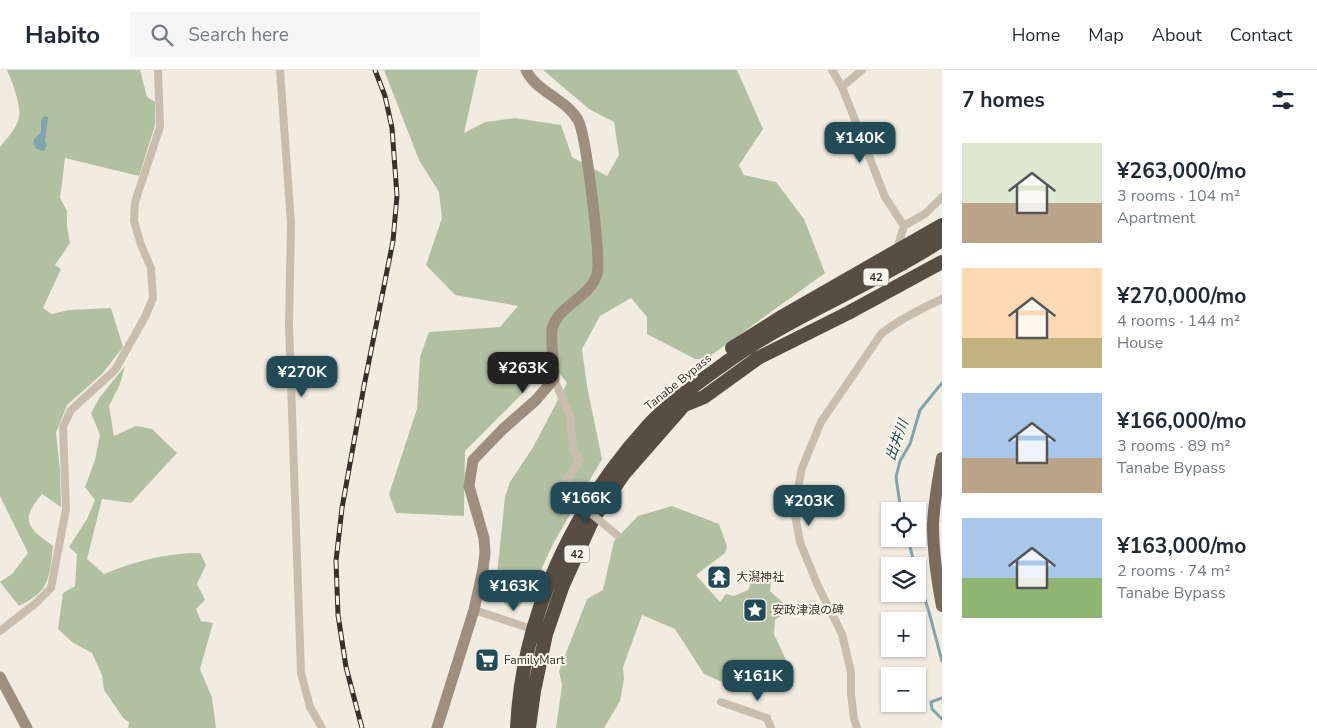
<!DOCTYPE html>
<meta charset="utf-8">
<style>
:root{--surface:#fff;--page:#f6f6f7;--text:#1f2937;--muted:#747a83;--line:#e0e1e3;--accent:#234b57}
body{margin:0;font-family:"Nunito Sans","Noto Sans JP",sans-serif;background:var(--page);color:var(--text);height:100vh;display:flex;flex-direction:column;font-size:19px;white-space:nowrap}
*{box-sizing:border-box;margin:0}
p{font-size:16px;color:var(--muted)}
.icon{flex:none;width:28px;height:28px;fill:none;stroke:currentColor;stroke-width:2;stroke-linecap:round;stroke-linejoin:round}
.map{position:relative;flex:1;overflow:hidden}
.details{display:flex;flex-direction:column;background:var(--surface);width:375px}
.details>*{flex:none}
.fabs{position:absolute;left:881px;top:432px;display:grid;gap:10px}
.fabs a{display:grid;place-items:center;width:45px;height:45px;border-radius:0px;background:var(--surface);box-shadow:0 1px 4px #0004;font-size:25px}
.price{position:absolute;translate:-50% -42px;padding:0 11px;border-radius:10px;background:var(--accent);color:#fff;font-size:16px;line-height:32px;filter:drop-shadow(0 1px 2px #0008)}
.price::after{content:'';position:absolute;left:50%;top:30px;width:15px;height:11px;margin-left:-8px;background:inherit;clip-path:polygon(0 0,100% 0,50% 100%)}
.price.current{background:#222;color:#fff}
ul{padding:0;list-style:none}
li{display:flex;align-items:center;gap:15px;height:125px;padding:0 20px}
li span{display:grid;place-items:center;flex:none;width:140px;height:100px;border-radius:0px;color:#555}
li>.icon{margin-inline-start:auto}
span .icon{width:60px;height:60px;fill:#fffc;stroke-width:1}
li b{font-size:21px}
h2{display:flex;justify-content:space-between;align-items:center;height:60px;padding:0 20px;font-size:21px}
header{display:flex;align-items:center;gap:30px;box-sizing:border-box;height:70px;padding:0 25px;background:var(--surface);border-bottom:1px solid var(--line)}
header strong{font-size:24px}
nav{display:flex;gap:28px;margin-inline-start:auto;font-size:18px}
.search{width:350px;height:45px;background:var(--page);display:flex;align-items:center;gap:12px;box-sizing:border-box;padding:0 18px;border-radius:0px;color:var(--muted);font-size:19px}
main{display:flex;flex:1;min-height:0}
.map>svg:first-child{display:block}
</style>
<header>
<strong>Habito</strong>
<div class="search"><svg class="icon" aria-label="search" viewBox="0 0 24 24"><circle cx="10" cy="10" r="6"/><path d="M15 15l6 6"/></svg>Search here</div>
<nav><a>Home</a><a>Map</a><a>About</a><a>Contact</a></nav>
</header>
<main>
<div class="map">
<svg width="942" height="658" viewBox="0 0 942 658">
<rect width="100%" height="100%" fill="#f2ece0"/>
<path fill="#b1c0a1" d="M7,0h133l7,27 8,5v23l-16,51 -74,-18 -5,40 7,13v16l3,16 -15,22 6,4 -18,39 9,6 17,-4 42,-2 12,39 -21,27 -35,31 -11,28 4,37 1,37 -19,-13c-23,27 -14,34 11,52 -4,32 -2,44 -34,60l-19,-24 12,-8 16,-21 -28,-57v-349c6,-8 15,-17 18,-26 5,-13 -6,-39 -11,-51z
M384,0h94l-14,63 21,-11 30,-4 46,7 11,32 35,19 12,-21 -5,-33 -25,-13 -46,-39h194l26,59 -24,36 5,10 32,7 28,37 21,54 -119,86h-11l-48,-25v-17l-16,-19 -31,18 -18,33 5,37 15,73 -49,85 -25,54 -15,13 -18,-16 10,-98 5,-15 22,-33 35,-66 -12,-15 -14,7 -76,76 -1,65 -68,-3 -7,-19 28,-85 3,-52 9,-25 71,-5 18,-21 -63,-11 -29,-30 16,-47 -3,-26 -20,-32z
M125,296l-5,18 -11,22 5,30 22,-10 16,3 25,24 -46,50 -29,-4 -15,60 17,15c32,-13 61,-21 96,-21l6,12 -9,19 8,16 -9,9 5,12 12,2 -13,46 12,29 4,30h-88l1,-6 -5,-3 -20,-29 -2,-15 -10,-22 -20,-11 -14,-13 5,-36 12,-7 2,-32 -8,-7 18,-28 8,-19 -10,-13 10,-27 5,-25 -9,-22 9,-16z
M672,436l47,18 8,22 -2,7 -29,22 24,27 6,-8 8,2 14,-6 5,-13 18,4 -1,10 20,18 -15,11 -1,14 12,26 -3,12c-20,0 -32,0 -47,16l-32,-14 -29,-45 -33,-14 -19,52 1,12 -4,22 -16,27h-48l6,-43 -3,-14 28,-72 16,-9 11,-49 24,-25z"/>
<path fill="#81a4ad" d="M44,46l4,1 -3,24 2,4 -3,6 -8,-2 -3,-6 1,-4 7,-7v-11z"/>
<g fill="none" stroke-linecap="round" stroke-linejoin="round">
<path stroke="#81a4ad" stroke-width="3" d="M901,441l-5,-34 4,-16 10,-17 10,-34 22,-27
M908,469l7,27
M918,508l11,34 13,49
M942,628l-11,4 1,7 10,10"/>
<path stroke="#c9bead" stroke-width="8" d="M280,0l11,153 -2,102 12,348 9,34 12,21
M832,0l10,17 43,110 19,29 -7,23
M842,17l20,-17
M904,156l22,-13 16,-16
M554,309l16,37 3,33 7,11 -18,28 7,7
M474,540l61,20
M0,561l36,-28 15,-15 15,-79 -3,-82 8,-17 44,-40 30,-53 8,-19 -2,-30 -10,-23 -7,-24 1,-19 25,-75 -2,-57
M721,632l46,16 4,10
M857,658l-3,-9 -3,-25v-22l-9,-38 -25,-50 -17,-42 -5,-27 2,-22 5,-25 19,-46 60,-88c19,-15 39,-25 61,-35"/>
<path stroke="#9d8e7e" stroke-width="11" d="M0,607l27,51
M437,658l37,-118 9,-41 2,-16 -1,-15 -15,-52 4,-26 30,-31 33,-29 18,-21c1,-14 -4,-40 -2,-50 6,-24 38,-31 45,-55 4,-17 -11,-140 -19,-154 -13,-22 -42,-28 -52,-50"/>
<path stroke="#796b5d" stroke-width="12" d="M942,388c-4,22 -8,44 -9,66 0,27 4,56 9,82"/>
<path stroke="#584d43" stroke-width="14" d="M732,278l51,-32 159,-91
M682,336l22,-9 54,-39 90,-45 94,-51
M517,658c5,-111 55,-218 129,-300 21,-24 56,-48 82,-67 67,-47 145,-76 214,-121
M529,658l5,-37 12,-57 17,-49 30,-66 30,-44 63,-72"/>
<g stroke="#38312b" stroke-width="5">
<path id="rail" d="M362,658l-16,-61 -8,-52 -2,-54 6,-53 22,-122 29,-145 4,-45 -5,-68 -7,-32 -10,-26"/>
</g>
<use href="#rail" stroke="#f9f5ed" stroke-width="3" stroke-dasharray="9" stroke-linecap="butt"/>
<path stroke="#c9bead" stroke-width="8" d="M569,425l48,40"/>
</g>
<defs>
<g id="temple-square" transform="scale(1.25)"><rect x="-9" y="-9" width="18" height="18" rx="4" fill="#234b57" stroke="#f9f5ed"/><path d="M0-6L5-2H3V0L6.5 2.5H4V6H1.5V3h-3V6H-4V2.5H-6.5L-3 0V-2H-5Z" fill="#fff"/></g>
<g id="sight-square" transform="scale(1.25)"><rect x="-9" y="-9" width="18" height="18" rx="4" fill="#234b57" stroke="#f9f5ed"/><path d="M0-6L1.8-2.2L6-1.7L2.9 1.2L3.7 5.4L0 3.3L-3.7 5.4L-2.9 1.2L-6-1.7L-1.8-2.2Z" fill="#fff"/></g>
<g id="supermarket-square" transform="scale(1.25)"><rect x="-9" y="-9" width="18" height="18" rx="4" fill="#234b57" stroke="#f9f5ed"/><path d="M-6-5.5h2.5l.6 2H6L4.5 2H-2.5L-4.4-4H-6ZM-1.5 3.2a1.3 1.3 0 1 0 .1 0ZM3 3.2a1.3 1.3 0 1 0 .1 0Z" fill="#fff"/></g>
</defs>
<g fill-rule="evenodd">
<use href="#temple-square" x="719" y="507"/>
<use href="#sight-square" x="755" y="540"/>
<use href="#supermarket-square" x="487" y="590"/>
</g>
<g text-anchor="middle" dominant-baseline="central" stroke-width="4" stroke-linejoin="round" paint-order="stroke">
<g fill="#f9f5ed" stroke="#726c65" stroke-width="1">
<rect x="863.5" y="198.5" width="25" height="17" rx="4"/>
<rect x="564.5" y="475.5" width="25" height="17" rx="4"/>
</g>
<g font-size="11" font-weight="bold" fill="#38312b">
<text x="876" y="207">42</text>
<text x="577" y="484">42</text>
</g>
<g font-size="12" fill="#38312b" stroke="#f9f5ed">
<text transform="translate(678 312) rotate(-39)">Tanabe Bypass</text>
</g>
<g font-size="12" fill="#38312b" stroke="#f9f5ed" text-anchor="start">
<text x="736" y="507">大潟神社</text>
<text x="772" y="540">安政津浪の碑</text>
<text x="504" y="590">FamilyMart</text>
</g>
<g font-size="14" font-style="italic" fill="#234b57" stroke="#f9f5ed">
<text transform="translate(897 370) rotate(-70)">出井川</text>
</g>
</g>
</svg>
<div class="fabs">
<a><svg class="icon" aria-label="locate" viewBox="0 0 24 24"><circle cx="12" cy="12" r="6"/><path d="M12 2v4M12 18v4M2 12h4M18 12h4"/></svg></a>
<a><svg class="icon" aria-label="layers" viewBox="0 0 24 24"><path d="M12 4l9 5-9 5-9-5zM3 14l9 5 9-5"/></svg></a>
<a>+</a>
<a>−</a>
</div>
<b class="price" style="left:860px;top:94px">¥140K</b>
<b class="price current" style="left:523px;top:324px">¥263K</b>
<b class="price" style="left:302px;top:328px">¥270K</b>
<b class="price" style="left:586px;top:454px">¥166K</b>
<b class="price" style="left:809px;top:457px">¥203K</b>
<b class="price" style="left:514px;top:542px">¥163K</b>
<b class="price" style="left:758px;top:632px">¥161K</b>
</div>
<section class="details">
<h2>7 homes<svg class="icon" aria-label="filters" viewBox="0 0 24 24"><path d="M4 7h16M4 17h16"/><circle cx="9" cy="7" r="2"/><circle cx="15" cy="17" r="2"/></svg></h2>
<ul>
<li><span style="background:linear-gradient(#dfe7d0 60%,#b9a48a 0)"><svg class="icon" aria-label="home" viewBox="0 0 24 24"><path d="M3 11l9-7 9 7M6 9v11h12V9"/></svg></span><div><b>¥263,000/mo</b><p>3 rooms · 104 m²</p><p>Apartment</p></div></li>
<li><span style="background:linear-gradient(#ffd9b3 70%,#c2b280 0)"><svg class="icon" aria-label="home" viewBox="0 0 24 24"><path d="M3 11l9-7 9 7M6 9v11h12V9"/></svg></span><div><b>¥270,000/mo</b><p>4 rooms · 144 m²</p><p>House</p></div></li>
<li><span style="background:linear-gradient(#a9c7e8 65%,#b9a48a 0)"><svg class="icon" aria-label="home" viewBox="0 0 24 24"><path d="M3 11l9-7 9 7M6 9v11h12V9"/></svg></span><div><b>¥166,000/mo</b><p>3 rooms · 89 m²</p><p>Tanabe Bypass</p></div></li>
<li><span style="background:linear-gradient(#a9c7e8 60%,#8fb573 0)"><svg class="icon" aria-label="home" viewBox="0 0 24 24"><path d="M3 11l9-7 9 7M6 9v11h12V9"/></svg></span><div><b>¥163,000/mo</b><p>2 rooms · 74 m²</p><p>Tanabe Bypass</p></div></li>
</ul>
</section>
</main>
